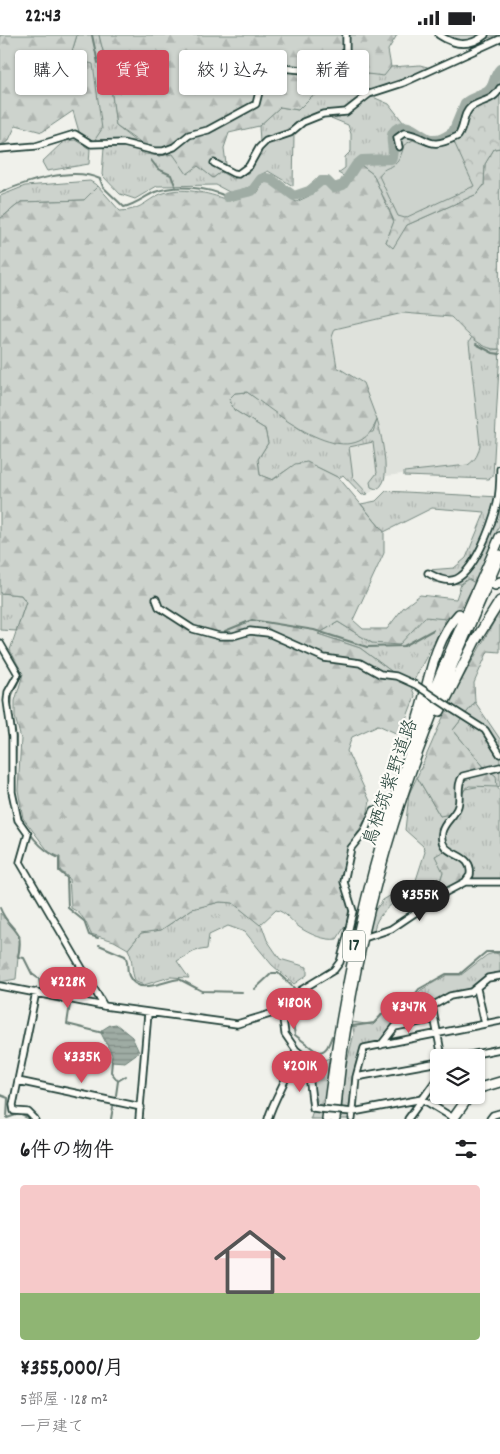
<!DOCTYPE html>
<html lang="ja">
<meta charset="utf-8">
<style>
:root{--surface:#fff;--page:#f2f2f2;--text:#202124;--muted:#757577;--accent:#d1495b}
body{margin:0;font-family:Dekko,"Klee One",sans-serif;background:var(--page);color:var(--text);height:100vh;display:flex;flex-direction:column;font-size:19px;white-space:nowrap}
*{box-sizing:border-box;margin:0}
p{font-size:16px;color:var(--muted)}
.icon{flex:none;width:28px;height:28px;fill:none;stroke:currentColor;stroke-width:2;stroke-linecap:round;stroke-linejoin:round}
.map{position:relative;height:1084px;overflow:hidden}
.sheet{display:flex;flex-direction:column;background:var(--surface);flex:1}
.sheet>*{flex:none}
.banner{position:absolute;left:15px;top:15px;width:470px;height:45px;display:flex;gap:10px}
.buttons{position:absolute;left:430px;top:1014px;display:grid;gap:10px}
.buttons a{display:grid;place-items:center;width:55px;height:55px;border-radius:5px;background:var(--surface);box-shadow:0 1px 4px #0004;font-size:25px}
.price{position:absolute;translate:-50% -42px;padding:0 11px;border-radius:18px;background:var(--accent);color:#fff;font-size:16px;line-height:32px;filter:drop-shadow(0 1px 2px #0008)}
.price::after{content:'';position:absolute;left:50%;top:30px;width:15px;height:11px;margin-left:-8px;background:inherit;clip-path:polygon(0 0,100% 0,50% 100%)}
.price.on{background:#222;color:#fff}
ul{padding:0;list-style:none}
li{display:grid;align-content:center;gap:10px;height:265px;padding:0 20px}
li span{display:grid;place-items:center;height:155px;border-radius:5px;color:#555}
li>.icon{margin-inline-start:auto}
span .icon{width:90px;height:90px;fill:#fffc;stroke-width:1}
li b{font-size:21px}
h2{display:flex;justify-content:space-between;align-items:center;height:60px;padding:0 20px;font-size:21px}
.tag{padding:0 18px;border-radius:5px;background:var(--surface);box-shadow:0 1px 4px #0004;font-size:18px;line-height:45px}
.tag.on{background:var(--accent);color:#fff}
.status{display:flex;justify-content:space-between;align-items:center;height:35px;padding:0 25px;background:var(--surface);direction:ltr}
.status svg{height:14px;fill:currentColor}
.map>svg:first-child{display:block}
</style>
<div class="status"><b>22:43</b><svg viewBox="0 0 49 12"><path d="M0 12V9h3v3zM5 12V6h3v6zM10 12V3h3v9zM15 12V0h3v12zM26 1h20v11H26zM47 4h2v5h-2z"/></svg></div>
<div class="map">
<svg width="500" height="1084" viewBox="0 0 500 1084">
<defs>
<pattern id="grass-tufts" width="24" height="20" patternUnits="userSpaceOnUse" patternTransform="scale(1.25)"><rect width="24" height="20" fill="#cdd3cd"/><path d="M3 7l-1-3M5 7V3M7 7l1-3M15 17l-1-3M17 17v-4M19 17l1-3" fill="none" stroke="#b0b6b1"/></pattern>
<pattern id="forest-firs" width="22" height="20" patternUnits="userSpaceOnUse" patternTransform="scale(1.25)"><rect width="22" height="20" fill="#cdd3cd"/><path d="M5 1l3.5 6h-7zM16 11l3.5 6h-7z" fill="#b0b6b1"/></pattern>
<pattern id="park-crowns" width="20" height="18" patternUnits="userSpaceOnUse" patternTransform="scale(1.25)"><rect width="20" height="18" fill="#cdd3cd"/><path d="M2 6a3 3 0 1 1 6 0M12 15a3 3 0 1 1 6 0" fill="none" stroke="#b0b6b1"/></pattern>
<pattern id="water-rules" width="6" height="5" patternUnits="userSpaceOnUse" patternTransform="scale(1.25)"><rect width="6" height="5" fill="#9faca4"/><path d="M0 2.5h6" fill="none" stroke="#818d86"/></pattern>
</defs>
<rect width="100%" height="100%" fill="#f0f1eb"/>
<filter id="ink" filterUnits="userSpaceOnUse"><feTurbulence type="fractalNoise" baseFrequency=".02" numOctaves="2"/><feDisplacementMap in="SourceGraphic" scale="10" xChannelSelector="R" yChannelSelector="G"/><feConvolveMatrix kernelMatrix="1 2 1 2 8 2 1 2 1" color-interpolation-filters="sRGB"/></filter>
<g filter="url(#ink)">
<path fill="#dfe2dc" d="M403,278l48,4 21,20 -3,5 11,103 -1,8 -4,7 -7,5 -64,7 -2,2 -16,2 -3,8 -15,10 -21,-22 -3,-27 19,-62 -26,-16 -5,-31 3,-7z"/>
<path fill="url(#grass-tufts)" stroke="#768880" d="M77,0h22l11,44 6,47 19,15h-41l-24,-83z
M420,30l11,3 -70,27 -21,16 -24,2 -16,6 -13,14 -27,9 -1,-16 21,-19 18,3 14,-14 55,-22 17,1 7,-8z
M373,62l16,7 14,18 -13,7 -2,13 2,10 -5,6c-24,-2 -26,-1 -40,19l-7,-4 7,-5v-11l6,-6v-17l-3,-9 -17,-7c8,-1 16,-2 23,-7 7,-5 10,-11 19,-14z
M294,100l-1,51 -25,-15 -8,4 -8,11 -21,7 -15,-8 -59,1 -22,13 -15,-5 -18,-19 2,-28 24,-1 17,8 14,2 14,-3 25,12 15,13 8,-6 12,7 15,-6 17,-28z
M75,105l15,9 -1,15 -42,7 -5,-9 22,-21z
M90,146l8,5 -14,14 -63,2 -21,17v-23l25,-10z
M472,302l21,13 7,-1 -7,127 -4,3 -85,-3v-4l64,-7c8,-6 10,-10 12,-20l-11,-103z
M247,357l63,44 63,-4 4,-12c4,12 13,55 5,64 -1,3 -4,4 -6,5l-5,-2 -1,-5 7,-9 -4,-31 -24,5 4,31 15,16 -6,1 -19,-20 -4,3c-35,-17 -34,-21 -67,2l-12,-5 -2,-16 10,-16 -3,-14 -31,-19 -5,-11 6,-6z
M386,456l114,6v27l-25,59 -7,-4 -7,5 -28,-2 -5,-12 26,-2 12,-10 19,-46 -53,-4 -48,24 -23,-28 15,-3z
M0,558l21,2 5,7 -10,29 -16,-1z
M425,581l21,3 -35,67 -51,-38 -42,-14 20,-12 34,21z
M475,667l25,37v47l-3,1 3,4v88l-36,1 -21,-8 -6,19 -19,-4c-16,11 -42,23 -44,44l-6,1 4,-18 11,-14 33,-20 9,-28 -2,-6 -18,-16 4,-36 8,-17 23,39 17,-11 8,-16 16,-3 15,-10 -12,-9 -31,-37z
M220,867l13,1 29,23 5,14 13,19 27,8v8l-13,9 -22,-19 -27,-33 -17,-6 -19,9 -2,14 -12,2 -18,10 12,17 -19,-1 -26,8 -8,-3c-6,-11 -2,-22 -8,-33l13,-16 20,-3 31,-21z
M494,918l6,1v20l-29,17 -41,14 3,13 -39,7 -14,18 -17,2 -8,32 -4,42h-10l3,-44 10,-42 -2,-11 21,3 12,-13 17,1 5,-2 14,-21 26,-15h14l26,-20z"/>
<path fill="url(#forest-firs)" stroke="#768880" d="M0,0h77l-7,23 23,6 9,65 -8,12 -15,-9 -6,-21 -31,21 -26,-7 -8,17 -8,3z
M99,0h298l-9,15 3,17 -7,9 -17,-2 -55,22 -14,14 -18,-3 -21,19 -30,7 -5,15 2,16 -5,8 -8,6 -15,-12 -11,8 -14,-20 -14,2 -43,-30 -6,-47z
M436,0h63c-31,7 -32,24 -63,0z
M500,113l-1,201c-18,2 -36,-20 -48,-32l-48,-4 -68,16 -3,8 5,30 26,16 14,37c-23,59 -101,-7 -130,-28l-12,1 -6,6 5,11 31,19 3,14 -10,16 2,16 13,5 22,-16 12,-2 32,16 45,54v21l-31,67 10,9h24l16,-21 17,-13 36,4 5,-15 7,-5 7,4 -14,25 -15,11 -21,-2 -26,28 -27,-2 -34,-21 -20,12 42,14 51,38 4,10 -15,39 -22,-10 -26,12 -5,14 23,50 -3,15 -19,34 -8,31 9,26 -2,16 -10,16c-12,2 -28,-5 -38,-12 -8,-6 -13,-15 -23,-17l-16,15 -27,-22 -13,-1 -28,7 -31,21 -20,3 -13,16 -14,-8 -23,-7c-5,-12 -8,-20 -20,-26l-2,-30 -9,-8v-13l-11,-5 -26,-34 -5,-28 3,-51 -6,-22v-16l8,-27 -13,-24 16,-48 -5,-7 -21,-2v-374l21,-17 63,-2 14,-14 22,25c23,0 29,-15 47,-19 17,-5 47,2 62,9l29,-9 5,-9 8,-2 25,21 13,-6 7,-11 9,-1 11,8c13,-6 14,-18 25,-27l12,9 21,48 -8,20 21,-17 70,-31 7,-9 1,-21 9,-15z
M500,576v41l-12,-1 -14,32 1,19 -22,28 31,37 12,9 1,11 -28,-1 -4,3 -14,25 -11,2 -23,-39 33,-76z
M444,816l20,9 5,9 -5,11 -24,14 -3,-3 6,-19 -8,-16z
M0,878l20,23 -4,43 -16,3z
M329,1023l-6,61h-13l7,-19 -6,-15 3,-20z"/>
<path fill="url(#park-crowns)" stroke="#768880" d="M500,38v75l-6,1 -9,15 -1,21 -7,9 -70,31 -14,23 -7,-6 8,-21 -21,-47 -12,-9 5,-5c10,1 29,7 30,-8 0,-6 -2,-10 -1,-16 14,-18 24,5 40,5 6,0 13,-5 19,-7l10,-26 8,-7 17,-7z"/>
<path fill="#cdd3cd" stroke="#768880" d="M413,105c16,7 25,9 41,2l20,44 -69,32 -7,-2 -19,-40c8,-15 18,-1 25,-31z"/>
<path fill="url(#water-rules)" stroke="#6c8077" d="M116,989l16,13 7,15 -14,10 -14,-1 1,-6 -11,-22 1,-3 8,-5z"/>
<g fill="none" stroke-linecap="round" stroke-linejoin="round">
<path stroke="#6c8077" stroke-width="2" d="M92,0l6,28
M151,125l7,9 13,6 5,13
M0,158c27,-12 73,-27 100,-14l3,8 21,20c12,-3 20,-10 31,-15 19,-8 54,-5 72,5
M476,309l17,9 7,1
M225,596l27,-11 62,10 53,17 37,-1 29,-16
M11,676l1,-16 9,-20
M12,680l4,22 -1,33
M19,777c5,18 23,39 40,46v13l8,7 1,30 16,13 5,14 9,3
M0,873c10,25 25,18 18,49l6,1 8,16 7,5 2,11
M99,910l26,11c4,6 1,13 4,20 9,20 34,5 50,3l23,12 40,1
M255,954l17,-16h6l16,15
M301,962c5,11 -2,18 -8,27l2,11 22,17c10,1 12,-9 15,-16
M43,963l27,6 -3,20 36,9
M353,991l21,-3 13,-14 16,2 16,-22 27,-15h14l26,-22h14
M112,1026l-1,11 7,9
M0,1060l8,3 -1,20 12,-4 11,5
M116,1060l2,-14 8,-5
M111,1084l2,-12"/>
<path stroke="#9faca4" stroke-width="10" d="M227,162l25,-6 9,-12 5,-1 5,1 23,17 15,-5 12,-10h6l7,7 9,-3 13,-20 6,-5 29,-1c6,-9 -5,-22 5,-30 14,-10 25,11 39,11 7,0 13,-5 18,-8l12,-29c7,-6 16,-7 23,-12 7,-6 5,-15 12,-22"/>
<g stroke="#1f3d34" stroke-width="9">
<path id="street" d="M439,0c15,10 30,13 46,0
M399,112l-2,-9 7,-5c28,4 21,19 54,3 7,-9 4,-22 13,-29 10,-7 23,-6 29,-19
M0,114l36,-3 39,-12 16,10 32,-1 32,8h8l11,-4 15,-12 19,-5 48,-26 3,-12 -8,-15 -9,-4v-8l8,-2 8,3 57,5 27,-14 4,-6v-16
M214,128l19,10 5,1 11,-8 10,-18 7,-7 24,-8 13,-11 20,-8 23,-2 23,-18 34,-11 97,-44
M428,538c8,4 16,9 25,7 21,-5 39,-56 44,-76 3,-11 3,-23 3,-35
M156,564l3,8 34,22 26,7h14l17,-5 18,2 56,25 36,5 20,11 16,2 20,9
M0,608l18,31 -10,18 -1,9 5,36v55l6,28 10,14 -8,28 84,144
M452,674l33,21 15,24
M465,847l5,-7c4,-25 -33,-16 -28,-43 2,-10 13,-16 16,-26 3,-10 -2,-21 5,-30l37,-9
M347,902l6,-26 -9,-29 7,-34 13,-16 10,-22
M367,902l24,-8 55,-37 19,-10h35
M0,951l104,20 133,18 50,-15
M477,954l8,35
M381,1010l14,-18 39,-8
M442,1022l-10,-51 18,-10 21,-4 17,-14 12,-2
M460,1022l40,-8
M356,1042l83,-15
M18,1046l123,26
M320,1074l-7,-1 -6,-49 -11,-9 -11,-16 -2,-15 4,-10 14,-19 33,-20 6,-8 7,-25 5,1
M342,1076l11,1 69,-13 33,20
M35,1084l-7,-7 -14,-1 -1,-6 23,-113
M139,1084l9,-106
M268,1084c7,-24 23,-44 28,-69
M352,1084l4,-42 8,-29 136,-27
M408,1084l31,-43
M490,1084l3,-4 7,-2"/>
</g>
<g stroke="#1f3d34" stroke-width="12">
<path id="secondary" d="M476,1054l24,-7
M453,1084l17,-24"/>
</g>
<g stroke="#1f3d34" stroke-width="12">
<path id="primary" d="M495,550l5,-3
M440,676l35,-70 25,-40
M418,683c11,-35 15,-77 41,-104
M327,1084c14,-116 37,-229 74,-340 27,-83 65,-162 99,-242
M335,1084c9,-111 33,-220 68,-325 27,-82 63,-160 97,-239"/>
</g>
<use href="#street" stroke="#fdfcf7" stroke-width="5.5"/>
<use href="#secondary" stroke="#fdfcf7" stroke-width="9"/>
<use href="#primary" stroke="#fdfcf7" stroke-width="9"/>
<g stroke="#1f3d34" stroke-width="9" stroke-linecap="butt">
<path id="street-bridge" d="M416,650l36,24
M320,1074l22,2"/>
</g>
<use href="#street-bridge" stroke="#fdfcf7" stroke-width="5.5"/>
</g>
</g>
<g text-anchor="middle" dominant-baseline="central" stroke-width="4.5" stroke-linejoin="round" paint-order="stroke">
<rect fill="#fdfcf7" stroke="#62766e" stroke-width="1" x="343" y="895.5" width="22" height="31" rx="4"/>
<g font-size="18" font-weight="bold" fill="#1f3d34">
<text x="354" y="911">17</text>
</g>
<g font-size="19" fill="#1f3d34" stroke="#fdfcf7">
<text transform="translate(392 748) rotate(-71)">鳥栖筑紫野道路</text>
</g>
</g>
</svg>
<div class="buttons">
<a><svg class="icon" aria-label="layers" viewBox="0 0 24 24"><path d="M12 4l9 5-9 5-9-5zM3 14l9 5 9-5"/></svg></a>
</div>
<b class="price on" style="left:420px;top:887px">¥355K</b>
<b class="price" style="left:68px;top:974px">¥228K</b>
<b class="price" style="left:294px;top:995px">¥180K</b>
<b class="price" style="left:409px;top:999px">¥347K</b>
<b class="price" style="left:82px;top:1049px">¥335K</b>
<b class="price" style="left:300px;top:1058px">¥201K</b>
<div class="banner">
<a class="tag">購入</a>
<a class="tag on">賃貸</a>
<a class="tag">絞り込み</a>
<a class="tag">新着</a>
</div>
</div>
<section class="sheet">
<h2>6件の物件<svg class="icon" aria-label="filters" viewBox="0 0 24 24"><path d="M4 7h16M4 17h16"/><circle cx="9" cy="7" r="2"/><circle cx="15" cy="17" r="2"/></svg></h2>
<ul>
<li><span style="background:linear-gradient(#f6c9c9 70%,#8fb573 0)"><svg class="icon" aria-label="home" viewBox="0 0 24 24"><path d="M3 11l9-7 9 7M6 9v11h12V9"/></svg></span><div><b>¥355,000/月</b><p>5部屋 · 128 m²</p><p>一戸建て</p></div></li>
</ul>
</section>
